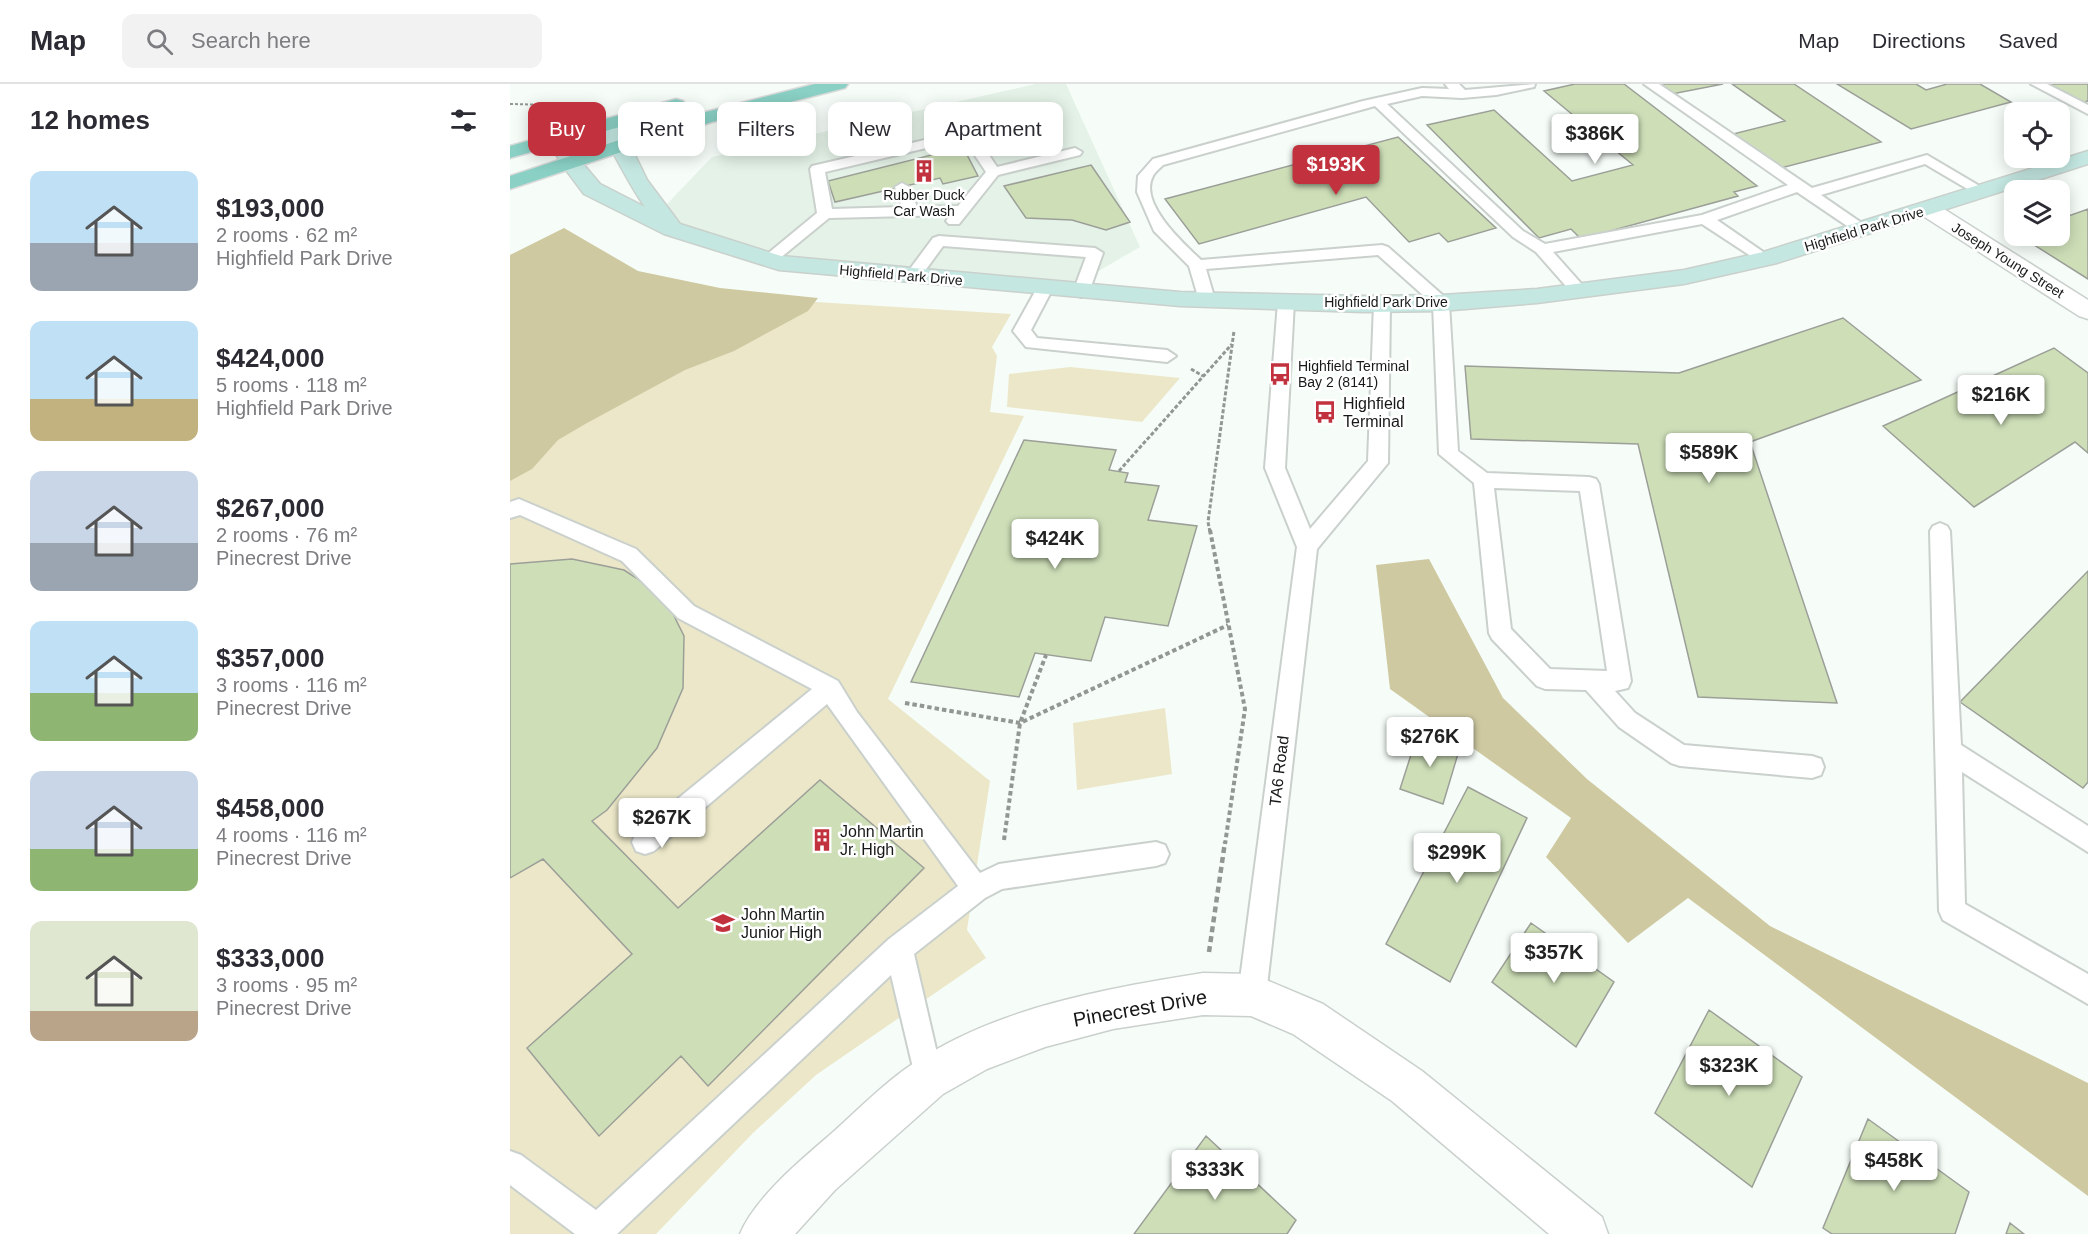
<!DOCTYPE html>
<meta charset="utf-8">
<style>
:root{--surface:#fff;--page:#f2f2f3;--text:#2b2b33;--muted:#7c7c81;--line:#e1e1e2;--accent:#c2323e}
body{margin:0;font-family:Helvetica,sans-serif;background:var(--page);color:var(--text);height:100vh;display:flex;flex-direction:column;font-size:22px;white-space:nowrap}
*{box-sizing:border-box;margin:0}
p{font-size:20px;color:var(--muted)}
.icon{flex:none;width:33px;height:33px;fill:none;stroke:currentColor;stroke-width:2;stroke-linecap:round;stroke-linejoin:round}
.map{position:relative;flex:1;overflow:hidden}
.panel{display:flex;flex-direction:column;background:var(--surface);width:510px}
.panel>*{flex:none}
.top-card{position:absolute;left:18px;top:18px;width:570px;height:54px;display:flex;gap:12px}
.tools{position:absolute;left:1494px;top:18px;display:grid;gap:12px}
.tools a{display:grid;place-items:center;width:66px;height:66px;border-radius:12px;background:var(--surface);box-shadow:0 3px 15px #0003;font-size:30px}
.price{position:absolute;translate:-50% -51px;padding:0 14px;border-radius:6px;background:#fff;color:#222;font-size:20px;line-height:39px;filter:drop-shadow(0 2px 3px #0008)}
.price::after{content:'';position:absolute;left:50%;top:36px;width:18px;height:14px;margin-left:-9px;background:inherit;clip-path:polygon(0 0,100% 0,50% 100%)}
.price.current{background:var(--accent);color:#fff}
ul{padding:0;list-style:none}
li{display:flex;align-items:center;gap:18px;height:150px;padding:0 30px}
li span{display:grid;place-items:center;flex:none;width:168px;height:120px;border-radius:12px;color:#555}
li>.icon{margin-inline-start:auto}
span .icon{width:72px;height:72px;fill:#fffc;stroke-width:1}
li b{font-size:26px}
h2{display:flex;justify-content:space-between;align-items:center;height:72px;padding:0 30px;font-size:26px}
.pill{padding:0 21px;border-radius:12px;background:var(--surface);box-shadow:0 3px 15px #0003;font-size:21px;line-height:54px}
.pill.current{background:var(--accent);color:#fff}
header{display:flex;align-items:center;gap:36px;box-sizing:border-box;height:84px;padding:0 30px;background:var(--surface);border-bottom:2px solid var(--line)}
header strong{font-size:28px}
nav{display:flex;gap:33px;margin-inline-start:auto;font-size:21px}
.search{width:420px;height:54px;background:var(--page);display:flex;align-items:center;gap:15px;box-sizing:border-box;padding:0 21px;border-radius:12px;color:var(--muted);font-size:22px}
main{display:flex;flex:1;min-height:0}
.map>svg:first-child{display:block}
</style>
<header>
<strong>Map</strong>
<div class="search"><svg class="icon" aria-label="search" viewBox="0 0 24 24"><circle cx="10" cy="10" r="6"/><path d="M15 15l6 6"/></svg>Search here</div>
<nav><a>Map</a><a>Directions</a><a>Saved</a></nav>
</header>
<main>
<section class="panel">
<h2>12 homes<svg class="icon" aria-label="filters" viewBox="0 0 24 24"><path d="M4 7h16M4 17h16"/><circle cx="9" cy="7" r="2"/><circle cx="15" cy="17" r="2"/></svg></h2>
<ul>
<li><span style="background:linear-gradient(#bfe0f5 60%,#9aa5b1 0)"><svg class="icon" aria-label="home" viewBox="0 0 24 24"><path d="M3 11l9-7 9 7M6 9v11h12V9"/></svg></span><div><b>$193,000</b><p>2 rooms · 62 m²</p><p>Highfield Park Drive</p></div></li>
<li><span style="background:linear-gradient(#bfe0f5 65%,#c2b280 0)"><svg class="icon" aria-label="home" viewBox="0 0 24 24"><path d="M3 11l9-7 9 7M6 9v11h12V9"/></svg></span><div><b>$424,000</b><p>5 rooms · 118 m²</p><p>Highfield Park Drive</p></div></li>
<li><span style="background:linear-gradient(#c9d6e8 60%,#9aa5b1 0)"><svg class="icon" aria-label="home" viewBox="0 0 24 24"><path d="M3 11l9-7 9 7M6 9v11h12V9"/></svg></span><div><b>$267,000</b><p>2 rooms · 76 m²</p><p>Pinecrest Drive</p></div></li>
<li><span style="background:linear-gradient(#bfe0f5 60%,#8fb573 0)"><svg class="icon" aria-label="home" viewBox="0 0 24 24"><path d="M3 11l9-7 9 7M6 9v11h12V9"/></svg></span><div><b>$357,000</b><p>3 rooms · 116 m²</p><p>Pinecrest Drive</p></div></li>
<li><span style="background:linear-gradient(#c9d6e8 65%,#8fb573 0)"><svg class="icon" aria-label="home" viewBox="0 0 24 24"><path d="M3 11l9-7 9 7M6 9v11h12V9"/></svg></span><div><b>$458,000</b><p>4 rooms · 116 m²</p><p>Pinecrest Drive</p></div></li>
<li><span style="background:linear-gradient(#dfe7d0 75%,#b9a48a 0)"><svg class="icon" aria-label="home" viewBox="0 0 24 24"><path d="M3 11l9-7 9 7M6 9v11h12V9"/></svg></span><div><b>$333,000</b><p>3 rooms · 95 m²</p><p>Pinecrest Drive</p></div></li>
</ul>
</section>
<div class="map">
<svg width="1578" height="1150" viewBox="0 0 1578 1150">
<rect width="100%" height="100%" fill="#f6fdf8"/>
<path fill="#e4f2e7" d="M526,0h30l74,163 -81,47 -198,-14 -103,-16 -110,-40 64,-67z"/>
<path fill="#ebe7c8" d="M273,216l228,14 -19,33 5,9 -7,56 34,4 -136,283 102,82 -23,149 19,28 -170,117 -63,58 -97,101h-146v-853z
M560,283l110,11 -38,44 -135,-15 2,-33z
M655,624l7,66 -95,16 -4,-67z"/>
<path fill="#cfc9a1" d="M54,144l74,43 82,17 98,10 -10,13 -74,40 -49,19 -98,53 -29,17 -26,29 -22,12v-226z
M919,475l74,139 84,81 183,147 318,157v113l-400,-298 -60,45 -82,-86 25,-39 -181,-129 -14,-124z"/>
<path fill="#cedfb8" stroke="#9c9f98" stroke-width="1.5" d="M1065,0h49l133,102 -23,6 4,4 -157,43 -10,-10 -32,9 -112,-113 67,-15 78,71 61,-16 -89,-74z
M1148,0h65l-51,10z
M1222,0h62l87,58 -100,26 -48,-34 52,-13z
M1327,0h79l10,6 21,-6h33l31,18 -100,27z
M1539,0h39v17l-4,1z
M888,53l98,91 -48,14 -9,-9 -30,9 -43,-45 -167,47 -34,-45z
M453,63l15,29 -35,8 -3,-6 -105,24 -7,-21z
M581,81l39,57 -24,8 -34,-10 -46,-2 -22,-32z
M1578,125v70l-68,-43h40v-17z
M1333,234l78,62 -171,62 87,261 -139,-6 -60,-253 -167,-5 -6,-73 214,7z
M1544,264l34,25v80l-13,-11 -101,65 -91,-81z
M514,356l92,10 -7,20 19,3 -3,9 34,4 -11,34 49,6 -29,100 -63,-9 -14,44 -56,-8 -16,44 -108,-15z
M62,475l52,11 40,26 20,40 -1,52 -26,60 -50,62 -15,11 86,87 142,-128 104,88 -216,218 -27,-30 -82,80 -72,-88 105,-94 -89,-95 -33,19v-314z
M1578,487v211l-5,6 -123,-86z
M908,649l42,14 -17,57 -43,-15z
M958,703l59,31 -77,164 -64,-38z
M1021,839l83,59 -38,65 -84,-65z
M1199,926l93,67 -50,110 -97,-74z
M1358,1035l101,73 -14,42h-123l-9,-6z
M696,1052l90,84 -9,14h-153z
M1500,1139l14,11h-18z"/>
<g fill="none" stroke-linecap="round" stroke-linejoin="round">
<g stroke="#cad0cc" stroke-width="4">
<path id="lane" d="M935,0h14l6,6 70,-6 -1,3 -38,8 -34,3 -40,-2 -35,8 136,127 22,13 157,-29 86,-30 -144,-101h15l153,104 115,-33 61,36 -2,3h-10l-51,-30 -104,31 45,31 3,3 -3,3h-10l-59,-40 -80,28 52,36 2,3 -8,5 -61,-40 -149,28 33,37 -8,5 -6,-1 -36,-41 -23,-15 -138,-131 -212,59c-3,3 -8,7 -10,11 -15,27 31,68 48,84l181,-15 6,2 59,52 2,4 9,148 29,22 102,4 7,2 3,5 32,197 -3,7 -13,3 20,22 49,32 128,11 9,3 3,8 -3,8 -9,3 -132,-12 -9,-3 -52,-36 -33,-37 -41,-1 -8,-3 -45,-47 -3,-6 -15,-150 -35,-29 -6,-150 -55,-49 -172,14 9,31 -8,5 -8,-5 -10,-34 -35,-35 -17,-39 1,-16 15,-17 210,-58 59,-13 27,1zM984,404l86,3 27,180 -57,-2 -39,-40z
M1521,0h16l41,21v9z
M458,46l5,1 24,36 78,-19 7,4 -2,3 -82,20 -39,49h-10l-3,-3 5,-6 -122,3 -55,45 -6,2 -8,-5 57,-47 -7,-44 2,-3zM454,55l22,33 -28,34 -41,1 -8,-20 -7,-4 -7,4 7,20 -70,2 -7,-37z
M429,152l156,12 8,5 -14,39 -8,5 -8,-5 13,-35 -143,-11 -24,33h-12l-2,-3 2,-3 26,-35z
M535,199l8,5 -22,42 6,8 130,12 9,6 -9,6 -141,-15 -13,-16 24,-43z
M776,213l8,5 -9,166 25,61 58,-68 6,-157 8,-5 8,5 -2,159 -71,86 -51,446 -4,10 -10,4 -10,-4 -4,-10 59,-448 -32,-79 13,-166z
M9,415l117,50 58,57 144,75 19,31 123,161 19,-9 157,-22 9,3 4,9 -4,9 -9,3 -154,23 -17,9 -71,56 29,125 -5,10 -10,5 -10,-5 -27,-114 -274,259h-42l-65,-49v-34l11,4 75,55 293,-271 69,-53 -131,-182 -173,147 -9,3 -9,-3 -4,-9 4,-9 176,-144 -134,-71 -56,-57 -102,-46 -10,3v-16z
M1430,439l7,3 3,5 11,214 127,81v26l-126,-80 3,132 123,70v30l-145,-84 -4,-9 -9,-380 3,-5z"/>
</g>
<g stroke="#cad0cc" stroke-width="3">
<path id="street" d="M1418,118l8,2 152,96v19l-9,-3 -159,-102 -3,-5 3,-5z
M693,889l49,1 71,30 99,67 180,146 6,17h-59l-157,-133 -99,-67 -42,-18 -48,-1 -90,14 -68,18 -58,22 -44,25 -108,96 -40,44h-55c14,-34 56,-70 84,-94 29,-25 58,-56 90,-77 85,-56 190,-74 289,-90z"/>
</g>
<g stroke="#cad0cc" stroke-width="3">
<path id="secondary" d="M96,34l7,2 17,25 17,35 33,44 101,32 399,36 184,4 77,-1 96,-6 147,-19 79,-18 325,-101v13l-311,99 -93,21 -147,19 -96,8 -77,1 -184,-6 -401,-36 -115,-36 -80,-40 -21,-28 -17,-28 3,-4h14l16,25 21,25 45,23c-19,-27 -31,-56 -49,-83l3,-4z"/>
</g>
<g stroke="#dadada" stroke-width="3">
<path id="primary" d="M305,0h33l-3,4 -133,34 -202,67v-13l188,-62z
M166,15l7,2 3,4 -3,4 -173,49v-12z"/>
</g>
<path stroke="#929793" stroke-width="2" stroke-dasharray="3 2" stroke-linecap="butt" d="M0,20l42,1 -1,6"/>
<path stroke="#929793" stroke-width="3" stroke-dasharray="4 2" stroke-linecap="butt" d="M681,285l12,7
M609,387l113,-127
M700,448l-2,-10 26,-191"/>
<path stroke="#929793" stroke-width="4" stroke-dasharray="4.5 3" stroke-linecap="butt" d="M700,446l35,179 -20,135
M395,619l115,20 208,-98
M494,756l16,-117 26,-68"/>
<path stroke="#929793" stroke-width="4.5" stroke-dasharray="6 4" stroke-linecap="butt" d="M699,868l16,-110"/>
<use href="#lane" fill="#fff" fill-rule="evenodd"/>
<use href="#street" fill="#fff" fill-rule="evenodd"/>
<use href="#secondary" fill="#c4e7e1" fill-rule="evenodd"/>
<use href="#primary" fill="#8ad0c4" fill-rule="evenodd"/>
</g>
<defs>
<g id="building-bare" transform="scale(1.8)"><path d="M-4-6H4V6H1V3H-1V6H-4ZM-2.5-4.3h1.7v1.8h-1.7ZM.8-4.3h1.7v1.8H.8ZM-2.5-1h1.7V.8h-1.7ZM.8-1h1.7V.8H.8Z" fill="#c2323e" stroke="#fff" stroke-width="2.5" paint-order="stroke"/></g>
<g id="bus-bare" transform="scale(1.8)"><path d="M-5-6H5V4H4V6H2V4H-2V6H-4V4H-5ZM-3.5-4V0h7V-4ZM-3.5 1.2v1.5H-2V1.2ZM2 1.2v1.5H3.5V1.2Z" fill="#c2323e" stroke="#fff" stroke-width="2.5" paint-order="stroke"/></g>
<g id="school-bare" transform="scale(1.8)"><path d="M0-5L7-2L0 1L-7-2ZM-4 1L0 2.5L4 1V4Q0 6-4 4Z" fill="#c2323e" stroke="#fff" stroke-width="2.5" paint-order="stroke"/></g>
</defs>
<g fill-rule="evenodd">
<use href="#building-bare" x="414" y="87"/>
<use href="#bus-bare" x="770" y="290"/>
<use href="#bus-bare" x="815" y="328"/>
<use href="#building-bare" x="312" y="756"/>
<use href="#school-bare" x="213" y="839"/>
</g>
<g text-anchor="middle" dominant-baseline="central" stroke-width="5" stroke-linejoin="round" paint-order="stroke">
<g font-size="14" fill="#161917" stroke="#fff">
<text x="414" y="111">Rubber Duck<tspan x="414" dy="16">Car Wash</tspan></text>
<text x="788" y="282" text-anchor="start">Highfield Terminal<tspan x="788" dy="16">Bay 2 (8141)</tspan></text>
</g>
<g font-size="14" fill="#161917" stroke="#fff">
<text transform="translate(1354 145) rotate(-17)">Highfield Park Drive</text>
<text transform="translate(1498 176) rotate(32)">Joseph Young Street</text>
<text transform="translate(391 191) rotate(5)">Highfield Park Drive</text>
<text x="876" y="218">Highfield Park Drive</text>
</g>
<g font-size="16" fill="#161917" stroke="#fff" text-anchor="start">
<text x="833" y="319">Highfield<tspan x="833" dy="18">Terminal</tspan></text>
<text x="330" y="747">John Martin<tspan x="330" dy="18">Jr. High</tspan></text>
<text x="231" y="830">John Martin<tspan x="231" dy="18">Junior High</tspan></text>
</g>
<g font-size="16" fill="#161917" stroke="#fff">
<text transform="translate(769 687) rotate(-83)">TA6 Road</text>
</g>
<g font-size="20" fill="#161917" stroke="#fff">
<text transform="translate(630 924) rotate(-10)">Pinecrest Drive</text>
</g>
</g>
</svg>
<div class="tools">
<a><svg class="icon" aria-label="locate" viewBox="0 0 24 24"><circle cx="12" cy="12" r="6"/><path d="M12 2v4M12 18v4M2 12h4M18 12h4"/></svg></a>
<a><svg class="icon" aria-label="layers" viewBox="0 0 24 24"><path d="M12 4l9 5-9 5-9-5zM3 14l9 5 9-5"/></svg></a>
</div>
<b class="price" style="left:1085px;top:81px">$386K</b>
<b class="price current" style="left:826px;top:112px">$193K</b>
<b class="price" style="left:1491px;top:342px">$216K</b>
<b class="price" style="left:1199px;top:400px">$589K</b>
<b class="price" style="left:545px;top:486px">$424K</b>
<b class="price" style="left:920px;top:684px">$276K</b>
<b class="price" style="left:152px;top:765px">$267K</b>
<b class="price" style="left:947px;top:800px">$299K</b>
<b class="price" style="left:1044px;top:900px">$357K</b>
<b class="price" style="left:1219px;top:1013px">$323K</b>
<b class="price" style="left:1384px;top:1108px">$458K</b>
<b class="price" style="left:705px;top:1117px">$333K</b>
<div class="top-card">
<a class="pill current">Buy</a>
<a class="pill">Rent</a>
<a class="pill">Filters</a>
<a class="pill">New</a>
<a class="pill">Apartment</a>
</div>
</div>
</main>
